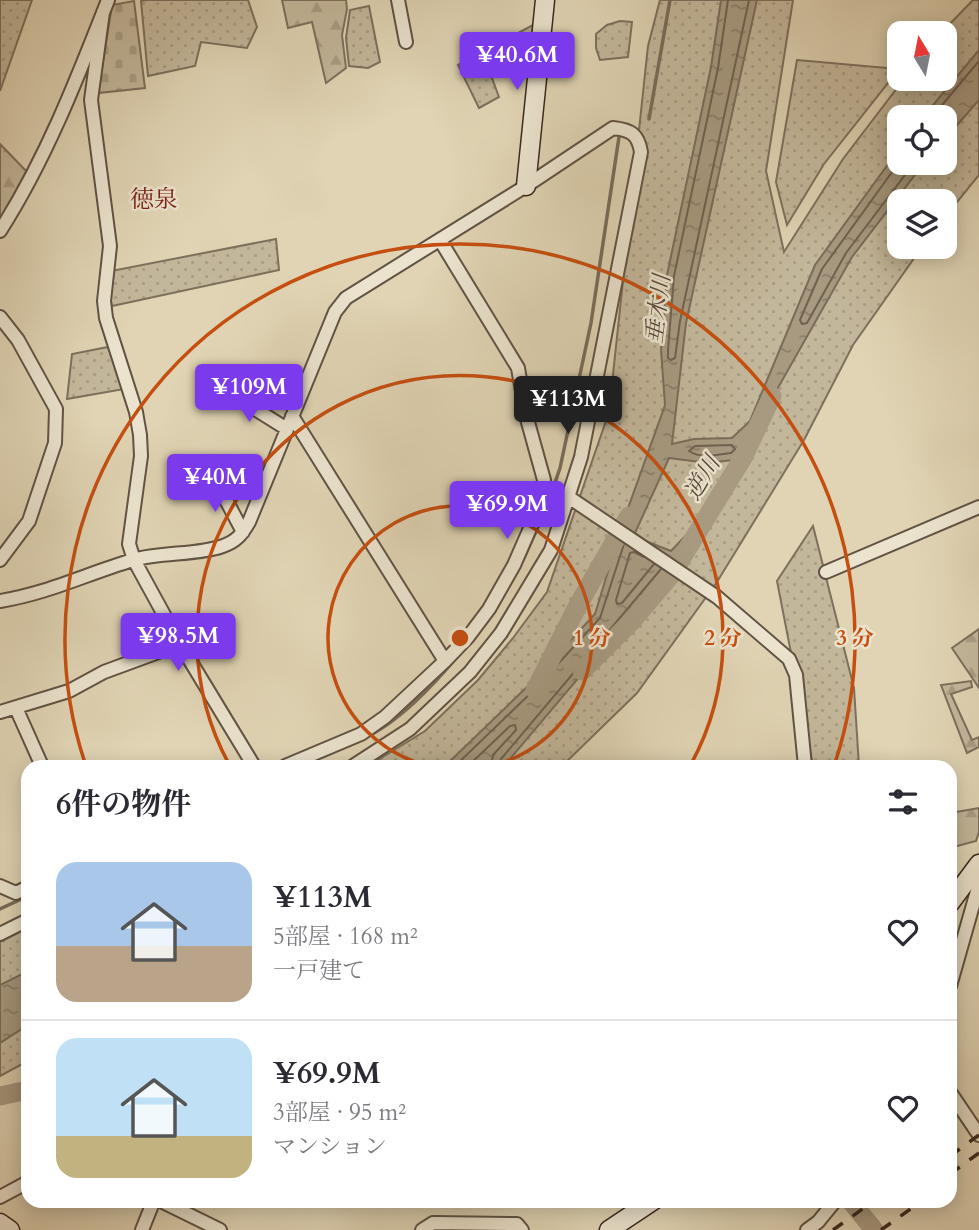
<!DOCTYPE html>
<html lang="ja">
<meta charset="utf-8">
<style>
:root{--surface:#fff;--page:#f2f2f3;--text:#2b2b33;--muted:#7c7c81;--line:#e1e1e2;--accent:#7c3aed}
body{margin:0;font-family:Cardo,"Noto Serif JP",serif;background:var(--page);color:var(--text);height:100vh;display:flex;flex-direction:column;font-size:26px;white-space:nowrap}
*{box-sizing:border-box;margin:0}
p{font-size:23px;color:var(--muted)}
.icon{flex:none;width:38px;height:38px;fill:none;stroke:currentColor;stroke-width:2;stroke-linecap:round;stroke-linejoin:round}
.map{position:relative;flex:1;overflow:hidden}
.side{position:absolute;left:21px;top:760px;width:936px;height:448px;display:flex;flex-direction:column;background:var(--surface);border-radius:21px;box-shadow:0 4px 18px #0003}
.side>*{flex:none}
.needle{width:46px;rotate:350deg}
.tools{position:absolute;left:887px;top:21px;display:grid;gap:14px}
.tools a{display:grid;place-items:center;width:70px;height:70px;border-radius:14px;background:var(--surface);box-shadow:0 4px 18px #0003;font-size:35px}
.price{position:absolute;translate:-50% -60px;padding:0 16px;border-radius:7px;background:var(--accent);color:#fff;font-size:23px;line-height:46px;filter:drop-shadow(0 2px 4px #0008)}
.price::after{content:'';position:absolute;left:50%;top:42px;width:21px;height:16px;margin-left:-10px;background:inherit;clip-path:polygon(0 0,100% 0,50% 100%)}
.price.active{background:#222;color:#fff}
ul{padding:0;list-style:none}
li{display:flex;align-items:center;gap:21px;height:175px;padding:0 35px}
li+li{border-top:2px solid var(--line)}
li span{display:grid;place-items:center;flex:none;width:196px;height:140px;border-radius:21px;color:#555}
li>.icon{margin-inline-start:auto}
span .icon{width:84px;height:84px;fill:#fffc;stroke-width:1}
li b{font-size:30px}
h2{display:flex;justify-content:space-between;align-items:center;height:84px;padding:0 35px;font-size:30px}
.map>svg:first-child{display:block}
</style>
<div class="map">
<svg width="979" height="1230" viewBox="0 0 979 1230">
<defs>
<pattern id="grass-dots" width="8" height="8" patternUnits="userSpaceOnUse" patternTransform="scale(1.75)"><rect width="8" height="8" fill="#c3b79b"/><path d="M2 2h.1M6 6h.1" fill="none" stroke="#a89d85" stroke-width="1.8" stroke-linecap="round"/></pattern>
<pattern id="forest-firs" width="22" height="20" patternUnits="userSpaceOnUse" patternTransform="scale(1.75)"><rect width="22" height="20" fill="#c3b79b"/><path d="M5 1l3.5 6h-7zM16 11l3.5 6h-7z" fill="#a89d85"/></pattern>
<pattern id="cemetery-stones" width="16" height="16" patternUnits="userSpaceOnUse" patternTransform="scale(1.75)"><rect width="16" height="16" fill="#c3b79b"/><path d="M2 7V4a2 2 0 0 1 4 0v3zM10 15v-3a2 2 0 0 1 4 0v3z" fill="#a89d85"/></pattern>
<pattern id="water-ripples" width="26" height="14" patternUnits="userSpaceOnUse" patternTransform="scale(1.75)"><rect width="26" height="14" fill="#a79a81"/><path d="M2 4q2-2 4 0t4 0M15 11q2-2 4 0t4 0" fill="none" stroke="#897e69"/></pattern>
</defs>
<rect width="100%" height="100%" fill="#e0d4b4"/>
<filter id="stains"><feTurbulence type="fractalNoise" baseFrequency=".00286" numOctaves="4"/><feColorMatrix values="0 0 0 0 .2 0 0 0 0 .09 0 0 0 0 .02 0 0 0 .5 -.17"/></filter>
<radialGradient id="worn" r=".72"><stop offset=".6" stop-color="#630" stop-opacity="0"/><stop offset="1" stop-color="#630" stop-opacity=".3"/></radialGradient>
<path fill="url(#grass-dots)" stroke="#7d705d" stroke-width="2" fill-rule="evenodd" d="M0,0h32l-32,91z
M147,0h101l9,27 -10,21 -46,-6 -6,24 -47,10 -7,-75z
M660,0h133l-27,171 18,81 59,-93 61,-80h41v-46h-4l32,-33h6v175l-34,42v-16h-45v46h22l-69,98 -49,95 -87,142 -80,111 -75,73h-194l57,-35 53,-51 35,-42 34,-46 62,-180 39,-366zM900,117h45v46h-45z
M369,6l11,56 -12,6 -19,-2 -3,-28 4,-28z
M620,21l12,1 -4,35 -28,3 -4,-12v-14l11,-9z
M533,25l-2,33 -14,5 -3,-6 -25,13 10,27 -20,11 -21,-43z
M797,60l102,9 -75,95 -37,61 -11,-43z
M276,239l3,31 -167,36 -3,-12 2,-23z
M108,347l16,42 -57,10 5,-45z
M813,526l41,162 5,78h-46l-36,-185z
M28,922v139l-28,15v-137z"/>
<path fill="url(#forest-firs)" stroke="#7d705d" stroke-width="2" d="M282,0h64l1,9 -5,26 4,33 -20,15 -14,-61 -24,6z
M0,144l29,30 -29,47z
M979,629v59l-27,-40z
M971,681l1,6 -21,7 21,46 7,-3v10l-12,6 -26,-68z
M979,808v24l-3,9 -26,7v-35z"/>
<path fill="url(#cemetery-stones)" stroke="#7d705d" stroke-width="2" d="M134,1l11,87 -47,5 14,-88z"/>
<path fill="url(#water-ripples)" stroke="#7a6c5a" stroke-width="2" fill-rule="evenodd" d="M721,0h36l-71,323 -14,121 22,-5 38,-1 18,-17 65,-156 84,-116 1,14h24l-72,94 -167,295 -181,214h-59l85,-82 65,-70 27,-89 43,-120 -4,-55 6,-75 44,-208zM669,458l39,5 25,-3 -45,73 -17,18 -23,-9 -13,-9z
M979,50v50l-34,39v-22h-22z
M28,971v54l-28,18v-58z"/>
<g fill="none" stroke-linecap="round" stroke-linejoin="round">
<path stroke="#6f6150" stroke-width="2" d="M728,0l-10,68 -44,208 -6,74v8l3,2 4,-2 5,-37 69,-321
M932,117l47,-56
M900,161l-78,108 -22,51 2,4 5,-1 39,-70 68,-90
M732,445l3,4 -4,4c-14,2 -30,6 -42,-2l6,-5z
M644,557l-10,-5 -4,1 -14,47 1,4 5,-1 32,-39
M455,766l80,-77 65,-71 24,-74
M468,766l42,-40 5,-1 1,5 -23,25 -2,11
M499,766l2,-7 160,-190"/>
<path stroke="#7a6c5a" stroke-width="3.5" d="M649,119l21,-119
M523,560l23,-51 14,-41 31,-145 28,-186
M364,738c33,-15 69,-52 92,-80
M0,909l28,-13"/>
<path stroke="#a79a81" stroke-width="19" d="M582,671l49,-49 41,-48 72,-118 28,-60
M535,690l42,-83 52,-91
M0,1096l28,-6
M850,1200l24,30"/>
<g stroke="#615344" stroke-width="16">
<path id="street" d="M398,0l8,42
M103,12l-12,88 19,146 -6,55 2,17 30,94 4,23 1,21 -12,88 5,16 46,84 74,122
M0,231c46,-72 77,-152 108,-231
M0,317l18,23 38,69 -1,34 -26,78 -29,39
M228,392l59,37
M292,416l153,245
M216,481l27,51
M567,496l150,101 72,62 7,16 9,91
M826,572l153,-65
M0,601c49,-8 86,-27 133,-41 28,-8 66,-5 90,-14 14,-5 19,-12 26,-24l86,-210 11,-14 180,-112 87,-58c18,2 25,6 28,24l-60,305 -30,93 -50,83 -31,39 -60,57 -57,37
M16,708l26,58
M0,712l69,-21 35,-19 76,-28
M285,766l76,-32 24,-17 60,-56 23,-24 21,-28 25,-44 27,-62 3,-23 -18,-65 -8,-47 -78,-128
M0,886l16,7 12,-6
M0,934l28,-14
M950,986l29,-102
M950,1092l29,43
M0,1197l28,-15
M159,1200l61,30
M142,1230l12,-30
M422,1230l11,-7 84,1 5,6
M807,1230l11,-8 18,-22"/>
</g>
<g stroke="#37281f" stroke-width="21">
<path id="secondary" d="M526,186l19,-186
M950,903l29,-39
M0,1223l10,7
M609,1230l45,-30"/>
</g>
<use href="#street" stroke="#ebe3ce" stroke-width="12"/>
<use href="#secondary" stroke="#ebe3ce" stroke-width="18"/>
<path stroke="#37281f" stroke-width="3.5" stroke-dasharray="12 12" stroke-linecap="butt" d="M950,1156l29,-21
M950,1174l29,-21
M833,1230l42,-30
M881,1230l42,-30"/>
</g>
<g fill="none" stroke="#c54f10" stroke-width="3.5">
<path d="M429 766A132 132 0 1 1 491 766"/>
<path d="M230 766A263 263 0 1 1 690 766"/>
<path d="M85 763A395 395 0 1 1 835 763"/>
</g>
<g text-anchor="middle" dominant-baseline="central" stroke-width="5" stroke-linejoin="round" paint-order="stroke">
<g font-size="23" font-style="italic" fill="#594a3c" stroke="#ebe3ce">
<text transform="translate(658 309) rotate(-83)">垂木川</text>
<text transform="translate(702 478) rotate(-59)">逆川</text>
</g>
<g font-size="24" fill="#7a1f14" stroke="#ebe3ce">
<text x="154" y="199">徳泉</text>
</g>
</g>
<circle cx="460" cy="638" r="10" fill="#c54f10" stroke="#ebe3ce" stroke-width="3.5"/>
<g font-size="21" text-anchor="middle" font-weight="bold" fill="#c54f10" stroke="#ebe3ce" stroke-width="5" stroke-linejoin="round" paint-order="stroke">
<text x="592" y="645">1 分</text>
<text x="723" y="645">2 分</text>
<text x="855" y="645">3 分</text>
</g>
<rect width="100%" height="100%" filter="url(#stains)"/>
<rect width="100%" height="100%" fill="url(#worn)"/>
</svg>
<div class="tools">
<a><svg class="needle" viewBox="-14 -14 28 28"><path d="M0-13l5 13h-10z" fill="#e53935"/><path d="M0 13l5-13h-10z" fill="#7c7c81"/></svg></a>
<a><svg class="icon" aria-label="locate" viewBox="0 0 24 24"><circle cx="12" cy="12" r="6"/><path d="M12 2v4M12 18v4M2 12h4M18 12h4"/></svg></a>
<a><svg class="icon" aria-label="layers" viewBox="0 0 24 24"><path d="M12 4l9 5-9 5-9-5zM3 14l9 5 9-5"/></svg></a>
</div>
<b class="price" style="left:517px;top:92px">¥40.6M</b>
<b class="price" style="left:249px;top:424px">¥109M</b>
<b class="price active" style="left:568px;top:436px">¥113M</b>
<b class="price" style="left:215px;top:514px">¥40M</b>
<b class="price" style="left:507px;top:541px">¥69.9M</b>
<b class="price" style="left:178px;top:673px">¥98.5M</b>
<section class="side">
<h2>6件の物件<svg class="icon" aria-label="filters" viewBox="0 0 24 24"><path d="M4 7h16M4 17h16"/><circle cx="9" cy="7" r="2"/><circle cx="15" cy="17" r="2"/></svg></h2>
<ul>
<li><span style="background:linear-gradient(#a9c7e8 60%,#b9a48a 0)"><svg class="icon" aria-label="home" viewBox="0 0 24 24"><path d="M3 11l9-7 9 7M6 9v11h12V9"/></svg></span><div><b>¥113M</b><p>5部屋 · 168 m²</p><p>一戸建て</p></div><svg class="icon" aria-label="heart" viewBox="0 0 24 24"><path d="M12 20l-8-8c-3-5 5-10 8-4 3-6 11-1 8 4z"/></svg></li>
<li><span style="background:linear-gradient(#bfe0f5 70%,#c2b280 0)"><svg class="icon" aria-label="home" viewBox="0 0 24 24"><path d="M3 11l9-7 9 7M6 9v11h12V9"/></svg></span><div><b>¥69.9M</b><p>3部屋 · 95 m²</p><p>マンション</p></div><svg class="icon" aria-label="heart" viewBox="0 0 24 24"><path d="M12 20l-8-8c-3-5 5-10 8-4 3-6 11-1 8 4z"/></svg></li>
</ul>
</section>
</div>
